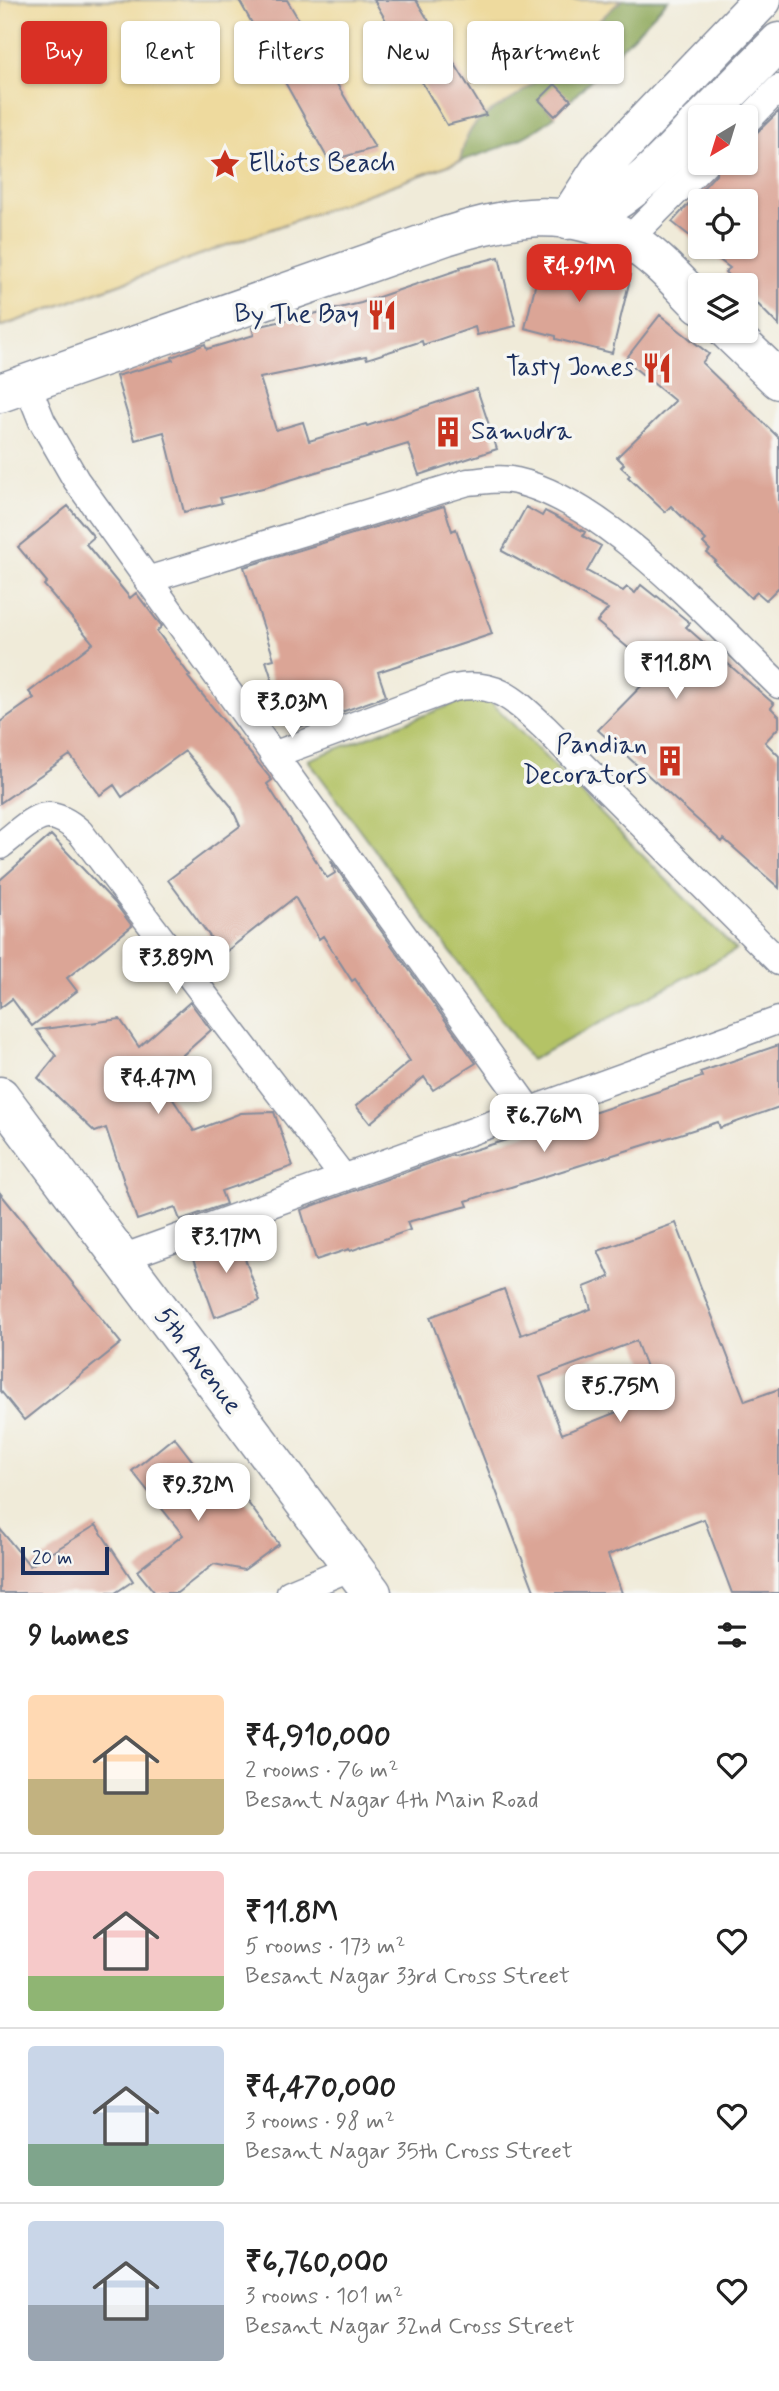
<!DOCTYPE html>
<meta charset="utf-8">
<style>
:root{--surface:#fff;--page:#f6f6f6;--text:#222;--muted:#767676;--line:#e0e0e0;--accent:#d93025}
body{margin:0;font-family:Mynerve,sans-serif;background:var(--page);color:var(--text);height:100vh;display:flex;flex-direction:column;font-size:26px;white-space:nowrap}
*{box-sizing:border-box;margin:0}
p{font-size:23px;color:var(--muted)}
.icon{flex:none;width:38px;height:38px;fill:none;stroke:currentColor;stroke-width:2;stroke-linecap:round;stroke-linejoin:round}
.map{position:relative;height:1593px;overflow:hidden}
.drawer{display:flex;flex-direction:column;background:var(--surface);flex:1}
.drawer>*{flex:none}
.top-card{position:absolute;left:21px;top:21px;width:738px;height:63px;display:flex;gap:14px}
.needle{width:46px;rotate:218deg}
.fabs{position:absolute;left:688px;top:105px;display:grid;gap:14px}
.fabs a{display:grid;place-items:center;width:70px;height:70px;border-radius:7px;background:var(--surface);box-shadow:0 2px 5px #0004;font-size:35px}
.scale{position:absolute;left:21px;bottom:18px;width:88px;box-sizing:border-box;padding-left:7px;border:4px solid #1b2f5e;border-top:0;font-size:19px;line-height:24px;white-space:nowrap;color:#1b2f5e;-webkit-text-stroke:5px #f6f6f2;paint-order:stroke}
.price{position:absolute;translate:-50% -60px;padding:0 16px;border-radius:14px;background:#fff;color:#222;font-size:23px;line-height:46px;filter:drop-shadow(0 2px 4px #0008)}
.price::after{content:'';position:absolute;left:50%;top:42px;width:21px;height:16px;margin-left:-10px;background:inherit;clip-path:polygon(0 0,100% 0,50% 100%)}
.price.current{background:var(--accent);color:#fff}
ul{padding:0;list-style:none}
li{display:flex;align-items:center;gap:21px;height:175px;padding:0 28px}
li+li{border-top:2px solid var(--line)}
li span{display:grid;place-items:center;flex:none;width:196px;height:140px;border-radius:7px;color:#555}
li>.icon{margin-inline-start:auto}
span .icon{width:84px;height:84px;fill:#fffc;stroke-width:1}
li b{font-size:30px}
h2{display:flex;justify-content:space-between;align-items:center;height:84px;padding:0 28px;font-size:30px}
.tag{padding:0 24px;border-radius:7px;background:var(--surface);box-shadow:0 2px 5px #0004;font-size:24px;line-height:63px}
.tag.current{background:var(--accent);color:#fff}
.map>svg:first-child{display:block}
</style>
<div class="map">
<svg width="779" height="1593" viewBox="0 0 779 1593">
<rect width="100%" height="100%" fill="#f6f6f2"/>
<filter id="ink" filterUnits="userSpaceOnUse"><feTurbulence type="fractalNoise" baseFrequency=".0143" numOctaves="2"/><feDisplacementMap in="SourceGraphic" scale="14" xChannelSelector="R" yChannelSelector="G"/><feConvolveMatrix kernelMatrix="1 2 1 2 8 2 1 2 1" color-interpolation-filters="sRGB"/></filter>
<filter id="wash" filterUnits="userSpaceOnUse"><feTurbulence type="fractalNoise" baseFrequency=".00686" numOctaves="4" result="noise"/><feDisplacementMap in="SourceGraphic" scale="28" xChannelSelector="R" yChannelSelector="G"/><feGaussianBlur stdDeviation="1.57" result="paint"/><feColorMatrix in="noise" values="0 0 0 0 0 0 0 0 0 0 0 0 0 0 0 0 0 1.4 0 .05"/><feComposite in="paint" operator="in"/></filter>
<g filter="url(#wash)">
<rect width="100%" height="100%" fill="#f0ebd9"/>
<path fill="#b4c366" stroke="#687962" stroke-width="2" d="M482,693l254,257 -205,110 -223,-300z"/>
<path fill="#8fa95b" stroke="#556c5c" stroke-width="2" d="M622,0h46l-97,100h-32l16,16c-28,24 -60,34 -95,45 3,-14 7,-29 17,-39 12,-12 28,-17 41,-27 38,-28 68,-65 104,-95z"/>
<path fill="#eeda9e" stroke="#84847e" stroke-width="2" d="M0,0h622c-36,30 -66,67 -104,95 -13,10 -29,15 -41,27 -10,10 -14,25 -17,39l-460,166z"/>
<g id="blocks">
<path fill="#dba596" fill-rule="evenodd" d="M239,0h48l88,148 -46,13z
M374,0h42l70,115 -39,10z
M555,84l16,16 -16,16 -16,-16z
M779,111v215l-33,-34v-7h-8l-13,-13 5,-4 -27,-21h43v-46h-46v43l-28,-22 44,-48 4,-11h26v-20z
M499,257l17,69 -39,9 -2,-8 -52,18 -1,-4 -55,18 -1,-3 -106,22 16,52 27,-8 6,19 57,-17 1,2 110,-37 20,60 -78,26 -11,-31 -141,43 -47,11 2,5 -38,9 -20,-80 -29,8 -19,-64 57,-16 -1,-3 33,-13 2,5 47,-14 -2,-7 109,-25 100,-34 -1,-2z
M541,261l32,7 1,-7 57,14 -19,78 -56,-14v-3l-31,-8z
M660,315l49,39 -7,9 77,75v149l-13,13 -9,-8 -6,6 -37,-36 2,-1 -9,-8 3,-3 -7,-7 3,-3 -35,-34 -6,6 -37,-35 2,-2 -9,-8 3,-3 -7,-7 58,-56 -50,-41z
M68,506l26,31 -8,7 44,54 6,-5 20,26 6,7 -5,5 33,45 -2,1 84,103 -5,4 60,94 8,-5 -4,-12 145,202 -43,27 -9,-13 -54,46 -14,-17 54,-45 -55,-82 -3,2 -29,-45 -4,3 -24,-42 -72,57 -55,-74 72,-54 -9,-20 -46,-55 -63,46 -8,-12 -14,10 -30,-40 -70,48v-81l34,-24 -5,-6 64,-49 -49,-58 3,-3 -29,-35z
M444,506l8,25 4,-2 36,105 -114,38 8,24 -97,35 -23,-70 8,-2 -30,-92z
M526,507l16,9 3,-5 40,21 -2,4 18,10 -14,25 36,20 4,-4 8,6 6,-8 15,12 1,-1 33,27 -4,4 88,77 -3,4 8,8v11l-14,15 14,14v132l-55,-49 -2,3 -124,-112 58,-59 -59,-49 11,-13 -106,-58z
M51,835l64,68 17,23 -65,52 10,13 -45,35 -20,-27 -12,9v-128z
M190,1002l21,28 -53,47 36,54 47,-18 33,-1 19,54 -72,25 5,13 -46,16 -5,-13 -38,13 -31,-92 -11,4 -57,-54 18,-22 -20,-26 84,-11 19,28z
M779,1045v62l-59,21 -2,-6 -252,79 2,5 -61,16 3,8 -60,21 -1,-2 -33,11 -15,-50 152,-55 1,1 127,-39 121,-40 -2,-5z
M0,1193l121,150 -97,77 -24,-30z
M676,1223l69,178 34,-12v204h-47l-28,-74 -96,36 14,38h-87l-105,-276 74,-28 17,46 70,-26 -7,-22 26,-10 -12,-26zM636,1341l21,55 -95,38 -22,-57z
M236,1233l24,68 -45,16 -24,-67z
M174,1437l51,66 14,-12 40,53 -35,26 -30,-6 -37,29h-22l-18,-22 46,-36 -51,-64z
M96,1525l37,56 -18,12h-115v-64l30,37z"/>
</g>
</g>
<g filter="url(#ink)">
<use href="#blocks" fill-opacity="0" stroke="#868d9c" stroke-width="2"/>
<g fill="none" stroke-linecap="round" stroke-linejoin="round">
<g stroke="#868d9c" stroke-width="29">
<path id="street" d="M746,122l33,-34
M628,240l77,-77
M27,384l15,37 34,59 454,631
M147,580l321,-98c15,-1 33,-5 48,-1 90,20 197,141 263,204
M273,755l181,-67c42,-8 61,12 90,39l235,235
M0,846c32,-24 44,-46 80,-14l264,346
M122,1258l657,-238
M290,1593l62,-26"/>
</g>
<g stroke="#868d9c" stroke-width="41">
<path id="secondary" d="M705,117l74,-75
M567,220l34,-52 161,-168
M567,220c11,-3 22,-4 32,-9 39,-20 71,-58 101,-89
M728,331l51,49
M0,393l446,-157c62,-20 122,-31 182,4 27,15 50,42 72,64
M0,1096l372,497"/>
</g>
<use href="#street" stroke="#fff" stroke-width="26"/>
<use href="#secondary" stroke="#fff" stroke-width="38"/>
</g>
</g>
<defs>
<g id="sight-bare" transform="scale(2.415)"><path d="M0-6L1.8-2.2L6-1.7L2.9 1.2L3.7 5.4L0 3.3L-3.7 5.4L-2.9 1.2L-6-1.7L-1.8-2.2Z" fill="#c8321e" stroke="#f6f6f2" stroke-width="2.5" paint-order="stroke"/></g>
<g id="restaurant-bare" transform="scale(2.415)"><path d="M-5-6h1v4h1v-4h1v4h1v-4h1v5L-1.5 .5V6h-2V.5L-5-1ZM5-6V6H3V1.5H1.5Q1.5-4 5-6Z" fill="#c8321e" stroke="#f6f6f2" stroke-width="2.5" paint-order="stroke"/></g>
<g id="building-bare" transform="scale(2.415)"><path d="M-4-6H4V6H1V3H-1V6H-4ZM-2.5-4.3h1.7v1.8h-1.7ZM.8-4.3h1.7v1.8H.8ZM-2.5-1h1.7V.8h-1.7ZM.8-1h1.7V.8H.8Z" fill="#c8321e" stroke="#f6f6f2" stroke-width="2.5" paint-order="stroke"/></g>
</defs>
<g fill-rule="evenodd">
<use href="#sight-bare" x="225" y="164"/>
<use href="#restaurant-bare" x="382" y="315"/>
<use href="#restaurant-bare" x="657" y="368"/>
<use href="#building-bare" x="448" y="432"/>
<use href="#building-bare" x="670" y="761"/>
</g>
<g text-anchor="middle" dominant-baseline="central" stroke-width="7" stroke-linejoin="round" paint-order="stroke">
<g font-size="26" fill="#1b2f5e" stroke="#f6f6f2" text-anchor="end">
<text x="248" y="164" text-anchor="start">Elliots Beach</text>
<text x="359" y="315">By The Bay</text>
<text x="634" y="368">Tasty Jones</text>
<text x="471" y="432" text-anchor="start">Samudra</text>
<text x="647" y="746">Pandian<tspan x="647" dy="30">Decorators</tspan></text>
</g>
<g font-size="26" fill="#1b2f5e" stroke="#f6f6f2">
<text transform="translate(198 1361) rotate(53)">5th Avenue</text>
</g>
</g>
</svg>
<div class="fabs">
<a><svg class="needle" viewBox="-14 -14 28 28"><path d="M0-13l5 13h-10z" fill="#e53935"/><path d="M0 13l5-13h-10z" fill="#767676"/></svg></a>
<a><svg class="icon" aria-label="locate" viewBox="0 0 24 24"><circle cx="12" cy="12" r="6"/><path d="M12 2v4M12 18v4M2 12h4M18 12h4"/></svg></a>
<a><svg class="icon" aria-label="layers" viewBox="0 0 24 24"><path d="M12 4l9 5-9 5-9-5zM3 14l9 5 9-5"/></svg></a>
</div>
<div class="scale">20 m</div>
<b class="price current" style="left:579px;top:304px">₹4.91M</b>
<b class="price" style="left:676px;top:701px">₹11.8M</b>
<b class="price" style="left:292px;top:740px">₹3.03M</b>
<b class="price" style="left:176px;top:996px">₹3.89M</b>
<b class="price" style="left:158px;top:1116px">₹4.47M</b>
<b class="price" style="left:544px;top:1154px">₹6.76M</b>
<b class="price" style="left:226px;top:1275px">₹3.17M</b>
<b class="price" style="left:620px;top:1424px">₹5.75M</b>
<b class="price" style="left:198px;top:1523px">₹9.32M</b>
<div class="top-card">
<a class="tag current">Buy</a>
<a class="tag">Rent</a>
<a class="tag">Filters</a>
<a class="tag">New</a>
<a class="tag">Apartment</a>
</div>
</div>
<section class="drawer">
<h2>9 homes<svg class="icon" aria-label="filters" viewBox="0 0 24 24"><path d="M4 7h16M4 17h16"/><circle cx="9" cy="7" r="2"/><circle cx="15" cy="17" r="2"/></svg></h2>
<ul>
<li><span style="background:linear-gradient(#ffd9b3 60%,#c2b280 0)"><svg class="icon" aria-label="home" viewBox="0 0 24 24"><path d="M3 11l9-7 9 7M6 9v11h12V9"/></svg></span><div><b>₹4,910,000</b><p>2 rooms · 76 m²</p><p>Besant Nagar 4th Main Road</p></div><svg class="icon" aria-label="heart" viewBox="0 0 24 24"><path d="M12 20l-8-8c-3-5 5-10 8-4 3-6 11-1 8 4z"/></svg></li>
<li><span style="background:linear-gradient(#f6c9c9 75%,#8fb573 0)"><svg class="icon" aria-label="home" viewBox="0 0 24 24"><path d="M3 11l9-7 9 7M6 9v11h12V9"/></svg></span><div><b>₹11.8M</b><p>5 rooms · 173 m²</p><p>Besant Nagar 33rd Cross Street</p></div><svg class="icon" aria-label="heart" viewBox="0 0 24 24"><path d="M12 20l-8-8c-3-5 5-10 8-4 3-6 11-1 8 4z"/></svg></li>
<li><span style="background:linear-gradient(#c9d6e8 70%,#7fa58c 0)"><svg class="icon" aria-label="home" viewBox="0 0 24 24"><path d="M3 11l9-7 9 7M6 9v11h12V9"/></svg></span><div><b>₹4,470,000</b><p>3 rooms · 98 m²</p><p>Besant Nagar 35th Cross Street</p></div><svg class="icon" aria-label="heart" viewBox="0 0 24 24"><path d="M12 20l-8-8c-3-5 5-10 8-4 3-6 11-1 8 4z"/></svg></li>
<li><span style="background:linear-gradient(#c9d6e8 60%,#9aa5b1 0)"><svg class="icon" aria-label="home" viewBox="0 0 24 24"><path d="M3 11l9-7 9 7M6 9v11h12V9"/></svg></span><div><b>₹6,760,000</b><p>3 rooms · 101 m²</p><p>Besant Nagar 32nd Cross Street</p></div><svg class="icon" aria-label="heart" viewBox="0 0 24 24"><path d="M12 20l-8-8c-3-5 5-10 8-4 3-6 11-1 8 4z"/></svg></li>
</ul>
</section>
